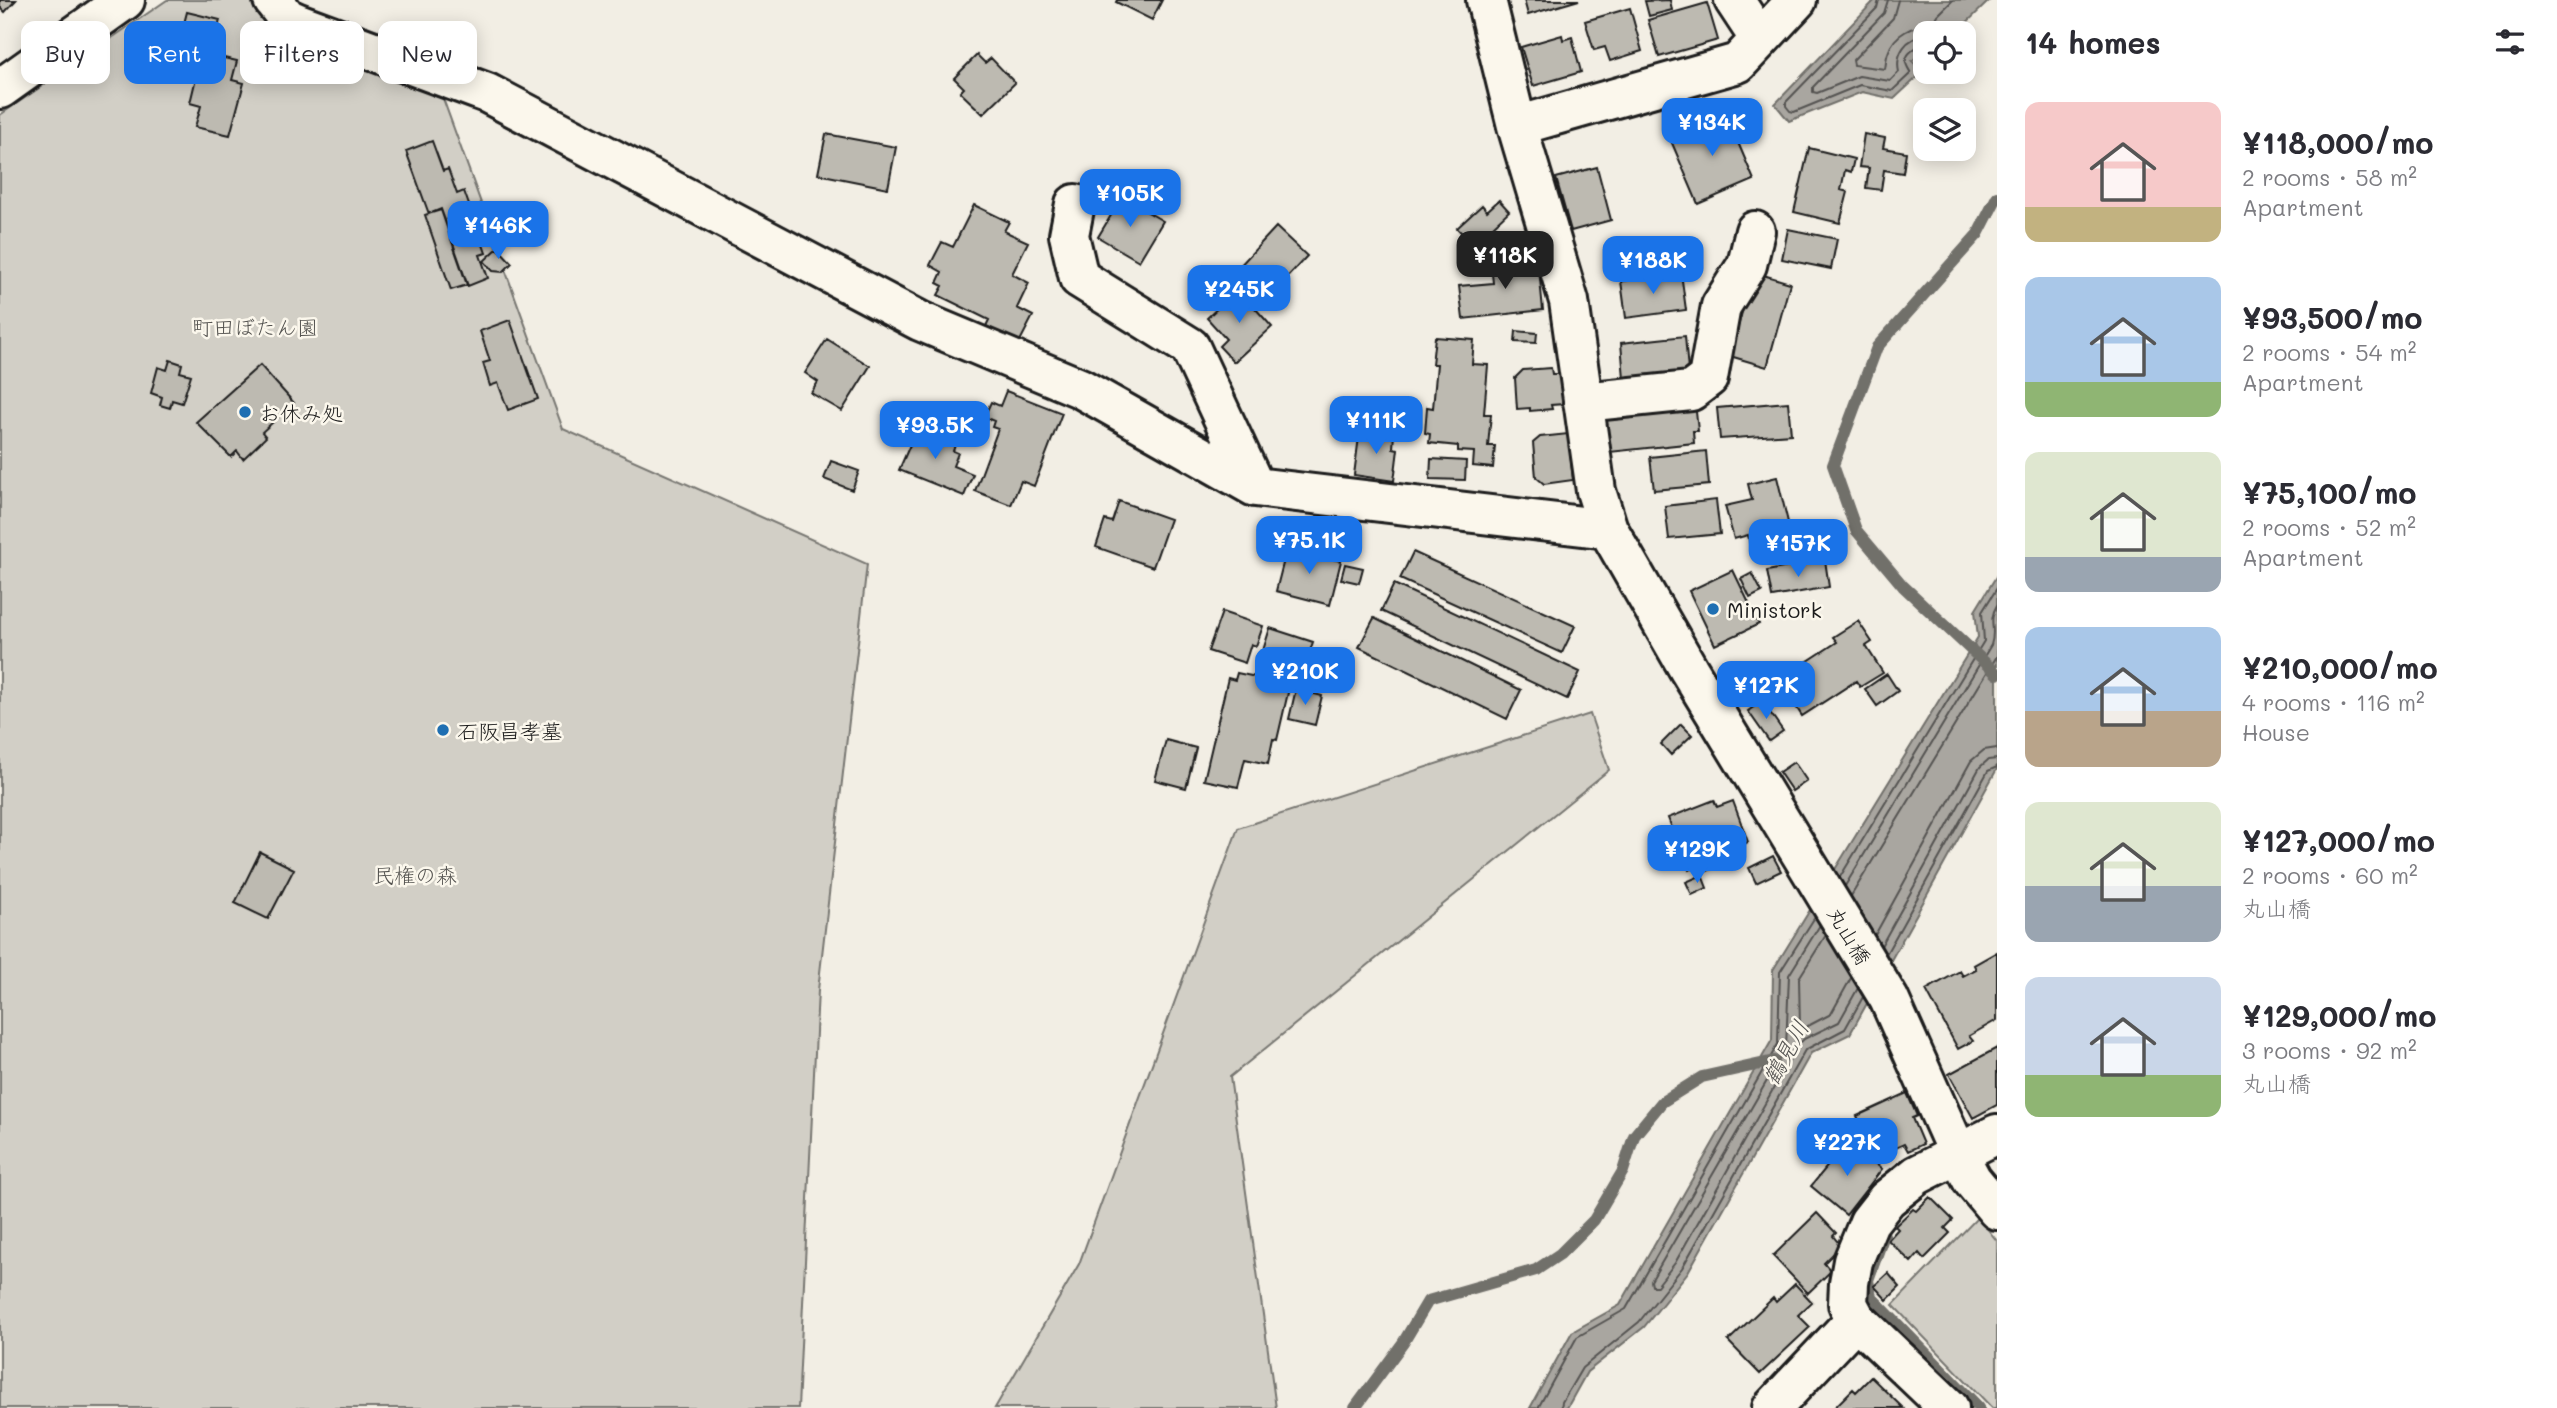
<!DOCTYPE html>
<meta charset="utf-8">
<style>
:root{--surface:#fff;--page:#f2f2f3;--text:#2b2b33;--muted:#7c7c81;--accent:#1a73e8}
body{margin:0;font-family:Mali,"Klee One",sans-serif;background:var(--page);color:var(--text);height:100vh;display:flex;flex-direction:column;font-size:26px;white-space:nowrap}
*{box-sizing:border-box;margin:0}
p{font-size:23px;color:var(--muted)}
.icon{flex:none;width:38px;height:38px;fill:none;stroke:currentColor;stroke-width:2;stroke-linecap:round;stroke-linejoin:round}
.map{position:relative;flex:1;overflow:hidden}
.details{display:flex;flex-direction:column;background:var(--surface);width:560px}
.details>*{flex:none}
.hud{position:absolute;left:21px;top:21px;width:665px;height:63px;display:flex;gap:14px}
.fabs{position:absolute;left:1913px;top:21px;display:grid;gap:14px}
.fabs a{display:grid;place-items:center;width:63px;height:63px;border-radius:14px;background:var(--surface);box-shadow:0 4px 18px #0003;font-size:35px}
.price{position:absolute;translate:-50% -60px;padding:0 16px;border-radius:14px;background:var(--accent);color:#fff;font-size:23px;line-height:46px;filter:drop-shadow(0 2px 4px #0008)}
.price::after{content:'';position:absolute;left:50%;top:42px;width:21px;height:16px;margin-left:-10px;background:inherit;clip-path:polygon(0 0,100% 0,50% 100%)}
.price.on{background:#222;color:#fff}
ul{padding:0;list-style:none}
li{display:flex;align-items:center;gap:21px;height:175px;padding:0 28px}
li span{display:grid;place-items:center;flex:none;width:196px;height:140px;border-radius:14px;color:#555}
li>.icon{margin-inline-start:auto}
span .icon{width:84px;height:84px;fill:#fffc;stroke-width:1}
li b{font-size:30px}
h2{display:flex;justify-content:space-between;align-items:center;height:84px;padding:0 28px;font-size:30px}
.chip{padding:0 24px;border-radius:14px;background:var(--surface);box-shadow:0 4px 18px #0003;font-size:24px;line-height:63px}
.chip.on{background:var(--accent);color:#fff}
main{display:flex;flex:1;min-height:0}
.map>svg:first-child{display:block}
</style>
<main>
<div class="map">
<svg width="1997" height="1408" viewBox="0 0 1997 1408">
<rect width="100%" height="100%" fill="#f2eee4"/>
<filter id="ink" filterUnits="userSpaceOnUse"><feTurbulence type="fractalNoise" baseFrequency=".0143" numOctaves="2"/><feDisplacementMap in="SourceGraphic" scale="14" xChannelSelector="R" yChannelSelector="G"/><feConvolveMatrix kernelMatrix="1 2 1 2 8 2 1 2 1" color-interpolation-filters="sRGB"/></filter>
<g filter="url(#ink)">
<path fill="#d2cfc6" stroke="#777671" stroke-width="2" d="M167,0h92l182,93 122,336 304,135 -49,426 -20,418h-798v-1293z
M1590,714l19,56 -379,307 46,331h-281l84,-144 159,-436z
M1978,1217l19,24v167h-5l-99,-103z"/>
<path fill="#a9a6a0" stroke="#716f6b" stroke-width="2" d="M1875,0h115l-34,33h-31v16l-13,12 11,11 -29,27 -32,-7 -73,29 -14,-17z
M1997,575v194l-147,265 -39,19 -123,219 -44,55 -57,45 -20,36h-37l42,-76 48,-27 152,-265 1,-70 205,-333 -3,-26z"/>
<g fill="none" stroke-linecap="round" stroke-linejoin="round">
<path stroke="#545351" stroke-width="2" d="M1879,0l-2,8 -91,94v4l4,5 4,1 66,-27 32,6 19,-18c-2,-3 -4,-6 -5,-10 -2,-9 12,-18 19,-19
M1888,0l-4,13 -71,74v5l4,1 42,-17 31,5 9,-9c-4,-18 7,-35 26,-36
M1898,0l-5,18 -40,42 1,5 31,4c1,-5 1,-11 3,-16 6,-20 26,-28 44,-28l6,-10 15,-15
M1840,877l144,-236 -2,-29 15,-24
M1845,886l146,-241c6,-17 -4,-23 6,-40
M1851,896l146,-240
M1820,925l-31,50 -3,73 -135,233 1,5h5l18,-23 123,-218 6,-6 35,-17 19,-34
M1826,935l-27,43 1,49 4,1 27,-14 20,-36
M1875,935l96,-174 13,-11 13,-2
M1881,946l99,-179 8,-7 9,-1
M1886,954l102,-183 9,-4
M1538,1408l39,-71 49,-28 152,-265 2,-72 35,-55
M1561,1408l1,-6 20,-34 57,-46 43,-54 123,-218 40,-21 18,-32"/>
<path stroke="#716f6b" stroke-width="12" d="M1997,197l-19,37 -101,113 -44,118 23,65 47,56 94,88
M1884,1235l-16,45 3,17 108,111
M1355,1408l48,-65 25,-42 108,-31 24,-16 34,-34 29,-49 11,-35 28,-34 40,-25 72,-16"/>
</g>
<path fill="#bdbab1" stroke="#1c1c1c" stroke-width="2" d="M0,0h16l-11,12 -5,-5z
M1117,0h45l-10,20 -36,-18z
M1524,0h55l-51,15z
M1670,0l2,10 -23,6 -4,-15z
M1707,3l11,37 -59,17 -11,-37z
M1630,8l12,43 -32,10 -5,-14 -11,3 -9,-29z
M187,12l33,8 -6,24 -33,-9z
M1562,35l1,5 9,-3 9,35 -48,14 -12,-39z
M202,53l35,8 -5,19 12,3 -14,52 -35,-8 6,-21 -11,-3z
M977,55l8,8 6,-5 24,25 -32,31 -23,-22 4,-4 -10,-10z
M1725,112l29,68 -56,24 -29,-68z
M826,134l70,13 -8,41 -70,-14z
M1864,134l21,4 -2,10 23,4 -3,21 -19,-3 -3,20 -15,-2 3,-20 -10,-1z
M432,141l11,30 5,-2 9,25 7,-3 22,62 -6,2 8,23 -20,8 -27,-77 -12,5 -23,-63z
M1809,148l45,11 -3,13 -6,-2 -4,20 7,2 -8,31 -46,-11z
M1597,167l14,53 -40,11 -15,-53z
M1122,197l41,24 -24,40 -41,-24z
M1499,200l10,11 -36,34 -16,-17 25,-23 5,6z
M974,205l35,17 -5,9 24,11 -16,32 17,9 -12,25 16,8 -14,27 -33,-17 3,-6 -51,-25 5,-9 -6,-3 5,-11 -12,-7 12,-23 11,5z
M441,210l26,75 -16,5 -26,-75z
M1276,227l31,29 -40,43 -31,-29z
M1788,229l49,10 -6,30 -49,-10z
M498,248l14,15 -9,9 -10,-1 -9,-10z
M1679,254l2,19 -60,8 -2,-19z
M1538,259l5,51 -80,9 -4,-33 34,-3 -2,-19z
M1753,272l37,11 -23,84 -37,-11z
M1681,273l5,37 -60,8 -5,-37z
M1238,289l34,38 -38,35 -15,-16 7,-7 -19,-21z
M510,320l28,79 -30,11 -10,-27 -8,3 -7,-23 7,-2 -10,-30z
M1516,331l21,2 -1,10 -21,-1z
M1685,336l3,35 -64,7 -3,-35z
M1435,337l39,3 -2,24 16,1 -4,49h7l-3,32h7l-2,22 -20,-2 1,-14 -16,-1v-5l-29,-3 1,-9 -5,-1 2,-26 6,1 4,-44h-5z
M827,339l43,27 -28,45 -31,-18 7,-11 -13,-9z
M170,360l12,4 -2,8 11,3 -9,28 -10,-3 -2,8 -10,-3 2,-8 -11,-4 7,-26 9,3z
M260,365l34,38 -32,29 4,5 -23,22 -6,-8 -6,6 -35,-35z
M1551,368l1,6h9l3,30 -13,1 1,4 -22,2v-3l-13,1 -2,-31 8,-8z
M1006,391l56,22 -28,73 -13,-5 -10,24 -36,-14 23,-62 -6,-2 2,-6 -10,-4 7,-15 9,4z
M1695,402l3,29h-5l1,12 -84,9 -4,-34z
M1788,402l3,32 -71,5 -3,-31z
M919,424l38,16 -4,11 5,2 -5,13 20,8 -9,22 -65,-26z
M1360,429l34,5 -1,14 5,1 -4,32 -40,-6z
M1568,434l5,46 -29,4 -8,-7 -3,-34 7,-6z
M1706,451l3,34 -55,5 -4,-33z
M1431,459l35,2 -1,19 -35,-1z
M831,461l28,10 -7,19 -28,-11z
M1777,477l16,66 -41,10 -4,-18 -14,4 -9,-33 27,-6 -4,-16z
M1716,500l4,34 -51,5 -4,-33z
M1119,501l51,18 -17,48 -57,-20 9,-27 7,2z
M1287,548l54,13 -11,44 -54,-14z
M1413,552l162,74 -13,27 -162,-74z
M1825,560l4,27 -57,10 -5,-26z
M1345,564l18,4 -4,15 -18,-4z
M1733,570l26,54 -44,21 -26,-54z
M1752,573l10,19 -12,6 -9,-19z
M1394,584l186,88 -13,27 -186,-88z
M1222,612l41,14 -7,20 -5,-2 -6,19 -37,-12z
M1374,618l147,72 -14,29 -148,-72z
M1858,621l14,21 -6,4 17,27 -23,14 -4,-6 -54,35 -23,-36 58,-38 -4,-5z
M1270,628l43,14 -10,29 -12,-4 -3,9 -19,-7 4,-8 -12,-4z
M1237,673l53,11 -13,56 -4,-1 -5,25 -23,-5 -7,28 -34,-7 24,-102 7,2z
M1887,674l11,17 -21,15 -12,-17z
M1296,689l26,7 -7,29 -26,-6z
M1762,701l21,30 -14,10 -21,-30z
M1681,724l11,11 -21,20 -10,-11z
M1166,740l30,8 -10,40 -31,-8z
M1794,762l13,19 -15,10 -13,-19z
M1714,800l3,7 16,-6 15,41 -8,4 4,10 -37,15 -3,-7 -15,6 -21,-52z
M260,852l34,17 -26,50 -33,-16z
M1773,856l8,15 -25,12 -7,-15z
M1702,875l5,13 -15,7 -6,-13z
M1997,952v68l-28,16 4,5 -15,8 -32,-59 34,-19 3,5 13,-7 -2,-4z
M1997,1048v57l-24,13 -24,-44z
M1907,1093l10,23 -5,2 11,26 -15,7 -4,-7 -24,11 -8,-16 -3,2 -12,-25z
M1848,1141l34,28 -36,46 -35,-29z
M1930,1197l23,23 -8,8 5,5 -26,26 -5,-6 -8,9 -23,-22 10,-11 -3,-3 18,-17 3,2z
M1817,1213l19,20 -3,3 8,10 -17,17 7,8 -23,22 -35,-37z
M1888,1273l12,14 -13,13 -13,-14z
M1795,1284l17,18 -14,13 12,12 -50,47 -32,-33 45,-43 3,4z
M1871,1377l32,31h-69l19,-19 3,3z"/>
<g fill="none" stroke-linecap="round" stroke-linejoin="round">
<g stroke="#1c1c1c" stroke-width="44">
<path id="minor" d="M273,0l14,18 11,5 189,70 433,228 160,67 175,99 353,42
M1486,0l31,126 52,175 27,190 12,38 81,141 200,329 69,155 14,26 25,30
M1734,0l25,38
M0,89l125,-89
M1517,126l221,-63 59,-63
M1075,204l-6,31 10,43 111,69 65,140
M1583,402l108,-11 17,-13 13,-72 26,-41 8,-34
M1772,1408l84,-89
M1949,1408l-93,-89 -8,-15 1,-21 4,-22 16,-39 18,-23 30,-24 80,-41"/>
</g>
<use href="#minor" stroke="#fbf7ec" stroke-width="38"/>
</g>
</g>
<g fill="#1f6fb2" stroke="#fbf7ec" stroke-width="2.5">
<circle cx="245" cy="412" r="7"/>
<circle cx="1713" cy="609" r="7"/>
<circle cx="443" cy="730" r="7"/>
</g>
<g text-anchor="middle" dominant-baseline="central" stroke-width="5" stroke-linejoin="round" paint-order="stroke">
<g font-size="21" fill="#53524f" stroke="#fbf7ec">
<text x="255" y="326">町田ぼたん園</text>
<text x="415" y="874">民権の森</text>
</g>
<g font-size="21" fill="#1c1c1c" stroke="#fbf7ec" text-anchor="start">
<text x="259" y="412">お休み処</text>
<text x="1727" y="609">Ministork</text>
<text x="457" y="730">石阪昌孝墓</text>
</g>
<g font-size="21" fill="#1c1c1c" stroke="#fbf7ec">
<text transform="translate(1850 935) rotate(59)">丸山橋</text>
</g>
<g font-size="23" font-style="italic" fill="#545351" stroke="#fbf7ec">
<text transform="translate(1785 1052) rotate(-61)">鶴見川</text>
</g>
</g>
</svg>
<div class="fabs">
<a><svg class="icon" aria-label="locate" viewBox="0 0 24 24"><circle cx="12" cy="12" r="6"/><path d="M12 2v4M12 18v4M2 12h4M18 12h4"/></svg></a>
<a><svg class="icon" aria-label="layers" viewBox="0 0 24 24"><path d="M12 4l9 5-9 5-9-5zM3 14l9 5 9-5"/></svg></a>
</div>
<b class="price" style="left:1712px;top:158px">¥134K</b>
<b class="price" style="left:1130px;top:229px">¥105K</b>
<b class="price" style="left:498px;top:261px">¥146K</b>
<b class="price on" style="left:1505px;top:291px">¥118K</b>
<b class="price" style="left:1653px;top:296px">¥188K</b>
<b class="price" style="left:1239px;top:325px">¥245K</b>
<b class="price" style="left:1376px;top:456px">¥111K</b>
<b class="price" style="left:935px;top:461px">¥93.5K</b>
<b class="price" style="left:1309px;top:576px">¥75.1K</b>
<b class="price" style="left:1798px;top:579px">¥157K</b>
<b class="price" style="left:1305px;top:707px">¥210K</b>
<b class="price" style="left:1766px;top:721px">¥127K</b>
<b class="price" style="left:1697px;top:885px">¥129K</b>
<b class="price" style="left:1847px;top:1178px">¥227K</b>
<div class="hud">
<a class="chip">Buy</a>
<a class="chip on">Rent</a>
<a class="chip">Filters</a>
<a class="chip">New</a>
</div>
</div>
<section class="details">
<h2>14 homes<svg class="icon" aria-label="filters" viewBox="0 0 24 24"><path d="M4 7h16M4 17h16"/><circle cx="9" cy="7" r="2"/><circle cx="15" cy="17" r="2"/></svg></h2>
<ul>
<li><span style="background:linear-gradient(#f6c9c9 75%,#c2b280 0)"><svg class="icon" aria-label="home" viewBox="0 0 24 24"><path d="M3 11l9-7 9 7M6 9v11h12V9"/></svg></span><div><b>¥118,000/mo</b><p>2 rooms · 58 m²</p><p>Apartment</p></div></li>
<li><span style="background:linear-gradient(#a9c7e8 75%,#8fb573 0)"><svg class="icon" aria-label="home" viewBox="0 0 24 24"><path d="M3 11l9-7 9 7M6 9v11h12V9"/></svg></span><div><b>¥93,500/mo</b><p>2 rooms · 54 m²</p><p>Apartment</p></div></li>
<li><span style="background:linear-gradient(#dfe7d0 75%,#9aa5b1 0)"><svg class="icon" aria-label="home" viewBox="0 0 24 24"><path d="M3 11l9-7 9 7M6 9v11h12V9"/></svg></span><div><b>¥75,100/mo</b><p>2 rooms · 52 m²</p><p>Apartment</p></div></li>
<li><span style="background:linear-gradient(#a9c7e8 60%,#b9a48a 0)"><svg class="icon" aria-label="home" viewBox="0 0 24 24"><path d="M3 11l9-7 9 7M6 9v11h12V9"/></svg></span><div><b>¥210,000/mo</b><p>4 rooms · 116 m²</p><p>House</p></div></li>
<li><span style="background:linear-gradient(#dfe7d0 60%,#9aa5b1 0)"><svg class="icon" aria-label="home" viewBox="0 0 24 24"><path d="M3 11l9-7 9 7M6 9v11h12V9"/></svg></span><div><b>¥127,000/mo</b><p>2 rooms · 60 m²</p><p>丸山橋</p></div></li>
<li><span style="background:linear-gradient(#c9d6e8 70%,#8fb573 0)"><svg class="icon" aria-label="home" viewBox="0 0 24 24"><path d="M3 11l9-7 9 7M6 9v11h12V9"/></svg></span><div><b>¥129,000/mo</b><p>3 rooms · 92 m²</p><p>丸山橋</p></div></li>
</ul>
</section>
</main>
